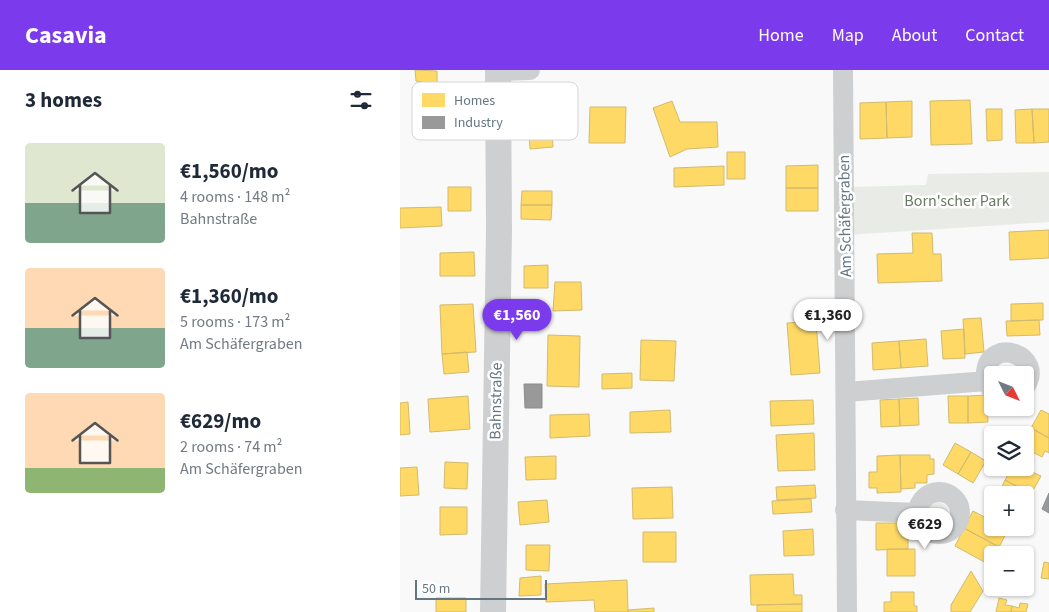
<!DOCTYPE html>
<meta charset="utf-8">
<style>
:root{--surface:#fff;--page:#f6f6f7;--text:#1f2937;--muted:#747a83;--accent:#7c3aed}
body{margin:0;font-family:"Source Sans 3",sans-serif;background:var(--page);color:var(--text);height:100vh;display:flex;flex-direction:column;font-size:19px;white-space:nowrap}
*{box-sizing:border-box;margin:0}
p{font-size:16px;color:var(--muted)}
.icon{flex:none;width:28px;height:28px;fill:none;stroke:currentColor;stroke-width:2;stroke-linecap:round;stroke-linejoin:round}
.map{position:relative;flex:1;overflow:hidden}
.drawer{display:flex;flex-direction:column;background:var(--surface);width:400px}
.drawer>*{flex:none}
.needle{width:32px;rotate:132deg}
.fabs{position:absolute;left:584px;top:296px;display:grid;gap:10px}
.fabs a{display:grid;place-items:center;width:50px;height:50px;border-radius:5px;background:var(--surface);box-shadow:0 1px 4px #0004;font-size:25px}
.scale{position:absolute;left:15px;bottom:12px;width:132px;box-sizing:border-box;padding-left:5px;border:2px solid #657683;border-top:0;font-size:14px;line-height:18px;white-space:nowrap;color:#657683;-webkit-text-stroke:4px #fff;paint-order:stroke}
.price{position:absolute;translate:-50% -42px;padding:0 11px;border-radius:18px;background:#fff;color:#222;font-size:16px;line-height:32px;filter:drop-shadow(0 1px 2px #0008)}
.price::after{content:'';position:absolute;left:50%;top:30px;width:15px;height:11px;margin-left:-8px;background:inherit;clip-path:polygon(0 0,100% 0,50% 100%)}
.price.selected{background:var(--accent);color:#fff}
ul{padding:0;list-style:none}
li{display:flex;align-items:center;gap:15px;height:125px;padding:0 25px}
li span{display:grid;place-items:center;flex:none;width:140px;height:100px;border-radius:5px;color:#555}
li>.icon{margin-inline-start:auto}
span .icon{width:60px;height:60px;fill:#fffc;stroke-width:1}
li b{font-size:21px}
h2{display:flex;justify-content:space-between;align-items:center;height:60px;padding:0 25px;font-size:21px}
header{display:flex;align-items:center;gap:30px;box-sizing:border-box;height:70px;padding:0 25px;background:var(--accent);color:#fff}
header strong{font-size:24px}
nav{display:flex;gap:28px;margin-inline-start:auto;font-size:18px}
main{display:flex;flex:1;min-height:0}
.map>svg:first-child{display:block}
</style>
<header>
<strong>Casavia</strong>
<nav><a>Home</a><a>Map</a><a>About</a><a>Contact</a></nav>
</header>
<main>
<section class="drawer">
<h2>3 homes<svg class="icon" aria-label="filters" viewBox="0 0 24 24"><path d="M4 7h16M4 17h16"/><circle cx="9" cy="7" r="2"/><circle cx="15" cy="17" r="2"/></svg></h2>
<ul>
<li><span style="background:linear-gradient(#dfe7d0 60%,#7fa58c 0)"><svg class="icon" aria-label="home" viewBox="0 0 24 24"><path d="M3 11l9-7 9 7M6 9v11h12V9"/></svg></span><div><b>€1,560/mo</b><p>4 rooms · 148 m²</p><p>Bahnstraße</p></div></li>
<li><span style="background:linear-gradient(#ffd9b3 60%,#7fa58c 0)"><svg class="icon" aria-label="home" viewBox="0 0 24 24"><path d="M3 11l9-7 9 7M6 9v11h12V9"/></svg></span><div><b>€1,360/mo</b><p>5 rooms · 173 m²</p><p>Am Schäfergraben</p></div></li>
<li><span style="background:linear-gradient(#ffd9b3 75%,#8fb573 0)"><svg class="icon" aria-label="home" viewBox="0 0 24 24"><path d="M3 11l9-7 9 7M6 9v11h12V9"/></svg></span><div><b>€629/mo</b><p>2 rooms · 74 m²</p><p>Am Schäfergraben</p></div></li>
</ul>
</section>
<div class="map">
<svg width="649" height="542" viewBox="0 0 649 542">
<rect width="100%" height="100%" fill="#f9f9f9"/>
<path fill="#e8ebe6" d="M649,102v50l-202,13 3,-48 76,-2 2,-11z
M525 444a12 12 0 1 1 24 0a12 12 0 1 1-24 0Z"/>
<path fill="#ffd966" stroke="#d1bb6f" d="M15,0l22,1v13l-21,-3z
M570,30l2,44 -41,1 -1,-44z
M272,31l8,21h37l1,25 -31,2 -17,8 -17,-49z
M512,31v36l-25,1 -1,-36z
M486,32l1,36 -27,1v-36z
M190,37h36l-1,36h-36z
M586,39h16v31l-15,1z
M632,39h17v33l-15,1z
M632,39l2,34h-18l-1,-33z
M151,46l2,31 -23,2 -2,-32z
M327,82h18v27h-18z
M418,95v23h-32v-22z
M324,96v19l-50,2v-19z
M48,117h23v24h-23z
M386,118h32v23h-32z
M122,121h30v14h-31z
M121,135h31l-1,15 -30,-1z
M41,137l1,19 -42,2v-20z
M649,160v28l-39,2 -1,-28z
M512,163h20l1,21h8l1,27 -64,2 -1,-29 36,-1z
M74,182l1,24h-35v-23z
M148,195v23h-24v-22z
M155,212h26l1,28 -29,1z
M643,233v17l-32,1v-17z
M73,234l3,48 -34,2 -2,-49z
M581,248l3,34 -19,2 -2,-35z
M639,250l1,15 -33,1 -1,-15z
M416,251l4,52 -29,2 -4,-52z
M564,259l1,29 -22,1 -2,-28z
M148,265l32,1 -1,51 -32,-1z
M526,269l2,27 -27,2 -2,-27z
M241,270l35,1 -2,40 -34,-1z
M499,271l2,27 -28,2 -1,-27z
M67,282l2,20 -25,2 -2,-20z
M232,303v15l-30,1v-15z
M587,325l1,27 -20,1v-27z
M68,326l2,33 -40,3 -2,-33z
M548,326h20v27h-19z
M518,328l1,27 -19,1 -1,-27z
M499,329l1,27 -19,1 -1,-27z
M413,330l1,24 -43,2 -1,-25z
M8,332l2,32 -10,1v-32z
M270,340l1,22 -41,1v-21z
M641,340l8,4v24l-18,-10z
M189,344l1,22 -40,2v-23z
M631,358l18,10v15l-4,-2 -3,6 -17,-9v-9z
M414,363l1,37 -37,1 -2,-36z
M555,373l16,9 -13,22 -15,-9z
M571,382l15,9 -13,22 -15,-9z
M500,385h30v4h4v15l-7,1v8h-12v5l-14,1z
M500,385l1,37 -24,1v-5h-8v-16h8v-16z
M156,386v23l-30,1 -1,-23z
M45,392l23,1 -1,26 -23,-1z
M17,397l2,28 -19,1v-28z
M612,398h12l17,8 -10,18 -26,-14z
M605,410l26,14 -6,11v-10h-27z
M415,415l1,13 -39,2 -1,-13z
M272,417l1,31 -40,1 -1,-31z
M411,429l1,13 -39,2 -1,-13z
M147,430l2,22 -29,3 -2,-23z
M40,437h27v27l-27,1z
M573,441l19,10v7h12l4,2 -9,17 -35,-19z
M476,453h32v26l-32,1z
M564,458l35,19 -4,8h-3l-2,10 -35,-19z
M413,459l1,26 -30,1 -1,-25z
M243,462h33v30h-33z
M126,475h24l-1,26 -23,-1z
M487,479h28v27h-28z
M644,492l5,1v16l-8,-1z
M571,501l12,20 -13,21h-19v-7z
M393,504l1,21h8v9l-51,1 -1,-30z
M141,506v19l-22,1 1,-18z
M227,510l1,32h-33l-1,-12 -48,2 -1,-18z
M491,522h23v14h3v6h-33v-10h7z
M36,528h30v14h-30z
M599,528l8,2 -2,5 7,1 -1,6h-15z
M620,533l8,1 -2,8h-15l1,-6 7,2z
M402,534v8h-45v-7z
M254,538v4h-26v-2z"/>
<path fill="#999" stroke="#898e92" d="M124,314h18v24h-17z
M649,423v20l-7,-4z"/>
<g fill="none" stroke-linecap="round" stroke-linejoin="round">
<path stroke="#cecfd0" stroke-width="20" d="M443,0l4,542
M98,1l32,-1
M592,320c-4,-5 -7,-11 -6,-18 4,-36 60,-17 39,15
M446,322l141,-11
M518 443a21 21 0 1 1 42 0a21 21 0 1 1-42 0Z
M445,440l72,3"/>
<path stroke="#cecfd0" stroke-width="26" d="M93,542l6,-382 -1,-160"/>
</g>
<g text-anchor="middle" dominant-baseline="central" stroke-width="5" stroke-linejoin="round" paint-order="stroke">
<g font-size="16" fill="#687a64" stroke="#fff">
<text x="557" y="131">Born'scher Park</text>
</g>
<g font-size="16" fill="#657683" stroke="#fff">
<text transform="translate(445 146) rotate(-91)">Am Schäfergraben</text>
<text transform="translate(96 331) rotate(-89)">Bahnstraße</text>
</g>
</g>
<rect x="12" y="12" width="166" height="58" rx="8" fill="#fff" stroke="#d1d6da" stroke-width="1"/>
<rect x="22" y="23" width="23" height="14" fill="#ffd966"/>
<rect x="22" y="46" width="23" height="13" fill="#999"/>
<g font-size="14" fill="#657683">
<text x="54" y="35">Homes</text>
<text x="54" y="57">Industry</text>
</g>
</svg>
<div class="fabs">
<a><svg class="needle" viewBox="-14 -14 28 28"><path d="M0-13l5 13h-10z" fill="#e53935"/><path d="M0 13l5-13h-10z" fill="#747a83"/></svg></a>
<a><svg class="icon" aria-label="layers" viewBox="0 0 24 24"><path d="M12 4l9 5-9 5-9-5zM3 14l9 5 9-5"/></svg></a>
<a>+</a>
<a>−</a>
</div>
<div class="scale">50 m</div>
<b class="price selected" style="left:117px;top:271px">€1,560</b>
<b class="price" style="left:428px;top:271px">€1,360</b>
<b class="price" style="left:525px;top:480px">€629</b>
</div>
</main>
